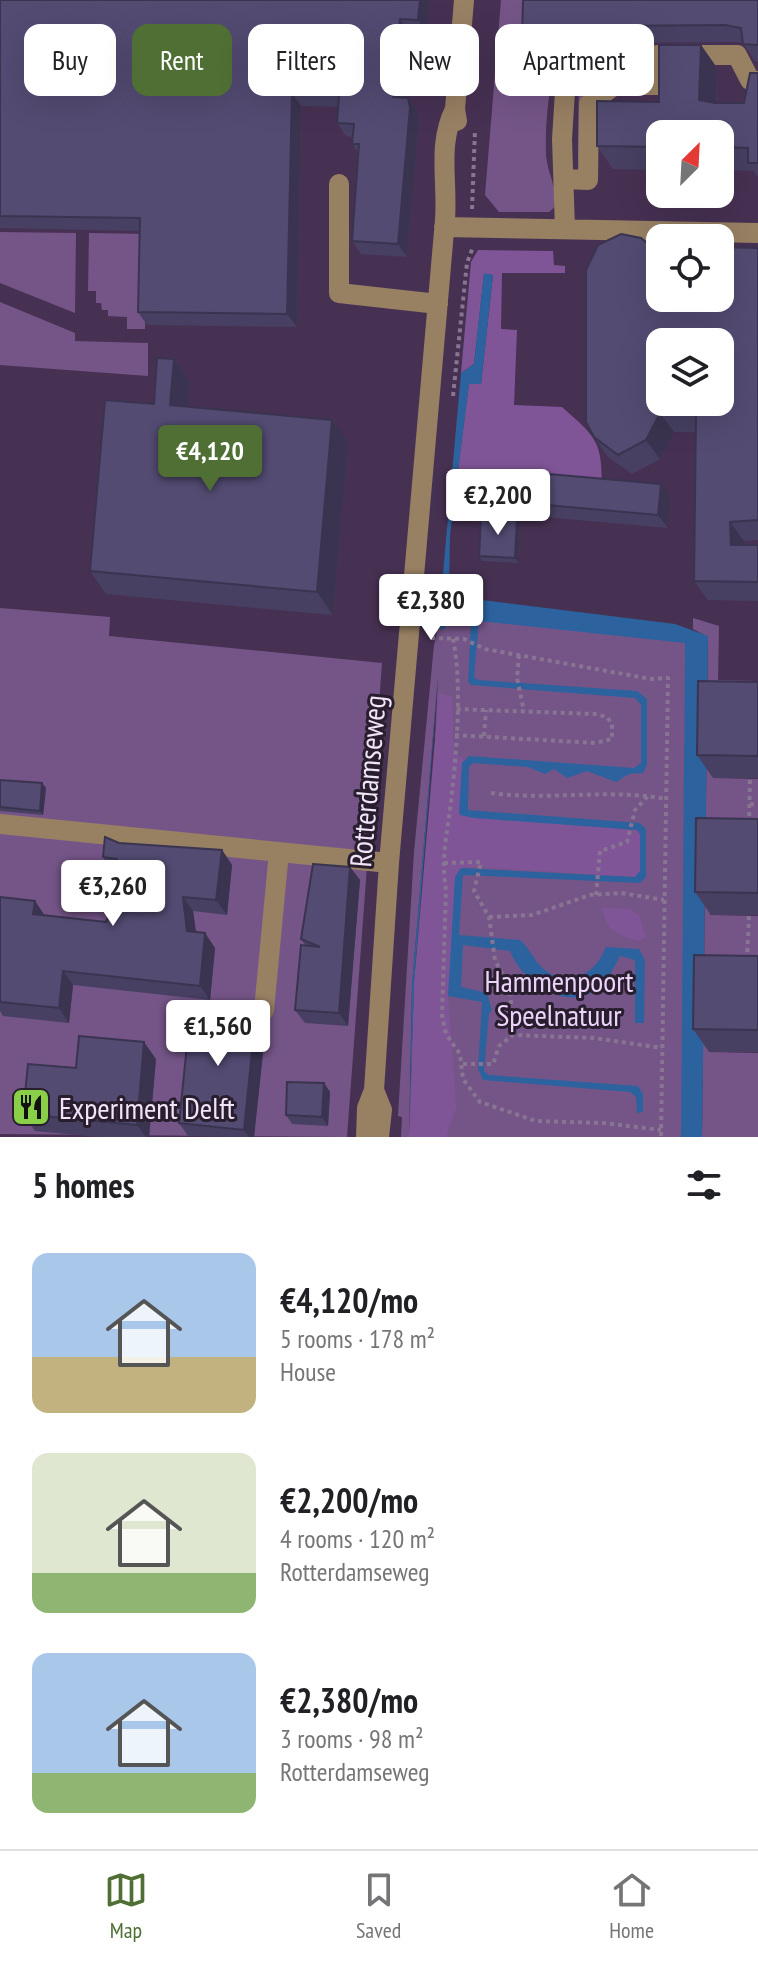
<!DOCTYPE html>
<meta charset="utf-8">
<style>
:root{--surface:#fff;--page:#f2f2f2;--text:#202124;--muted:#757577;--line:#e0e0e0;--accent:#4f6f34}
body{margin:0;font-family:"PT Sans Narrow",sans-serif;background:var(--page);color:var(--text);height:100vh;display:flex;flex-direction:column;font-size:30px;white-space:nowrap}
*{box-sizing:border-box;margin:0}
p{font-size:26px;color:var(--muted)}
.icon{flex:none;width:44px;height:44px;fill:none;stroke:currentColor;stroke-width:2;stroke-linecap:round;stroke-linejoin:round}
.map{position:relative;height:1137px;overflow:hidden}
.sheet{display:flex;flex-direction:column;background:var(--surface);flex:1}
.sheet>*{flex:none}
.guide{position:absolute;left:24px;top:24px;width:710px;height:72px;display:flex;gap:16px}
.needle{width:52px;rotate:24deg}
.buttons{position:absolute;left:646px;top:120px;display:grid;gap:16px}
.buttons a{display:grid;place-items:center;width:88px;height:88px;border-radius:16px;background:var(--surface);box-shadow:0 8px 32px #0002;font-size:40px}
.price{position:absolute;translate:-50% -68px;padding:0 18px;border-radius:8px;background:#fff;color:#222;font-size:26px;line-height:52px;filter:drop-shadow(0 2px 4px #0008)}
.price::after{content:'';position:absolute;left:50%;top:48px;width:24px;height:18px;margin-left:-12px;background:inherit;clip-path:polygon(0 0,100% 0,50% 100%)}
.price.active{background:var(--accent);color:#fff}
ul{padding:0;list-style:none}
li{display:flex;align-items:center;gap:24px;height:200px;padding:0 32px}
li span{display:grid;place-items:center;flex:none;width:224px;height:160px;border-radius:16px;color:#555}
li>.icon{margin-inline-start:auto}
span .icon{width:96px;height:96px;fill:#fffc;stroke-width:1}
li b{font-size:34px}
h2{display:flex;justify-content:space-between;align-items:center;height:96px;padding:0 32px;font-size:34px}
.tag{padding:0 28px;border-radius:16px;background:var(--surface);box-shadow:0 8px 32px #0002;font-size:28px;line-height:72px}
.tag.active{background:var(--accent);color:#fff}
.tab-bar{display:flex;justify-content:space-around;align-items:center;height:112px;border-top:2px solid var(--line);background:var(--surface);font-size:22px;color:var(--muted)}
.tab-bar a{display:grid;justify-items:center;gap:4px}
.tab-bar .active{color:var(--accent)}
.map>svg:first-child{display:block}
</style>
<div class="map">
<svg width="758" height="1137" viewBox="0 0 758 1137">
<rect width="100%" height="100%" fill="#473153"/>
<path fill="#755588" d="M501,0h33l-7,18 -1,46 29,1c-7,30 -10,60 -9,91 2,18 11,32 10,50l-7,6h-50l-14,-17z
M579,60h40l-1,7h-6l-30,27 -1,64 -3,3z
M0,232l76,1 -1,80 -75,-30z
M89,233l58,1 -2,95h-18v-12l-19,-1v-6h-6l-1,-7h-5v-12h-8z
M0,302l75,31v8l73,2v33l-148,-11z
M443,605l255,33 -3,499h-278l21,-461 -26,309 -3,152h-8l1,-20 -4,-1 16,-264 20,-207z
M0,608l110,9 -1,19 273,27 -35,474 -347,-3z
M693,618l26,8 -1,54 40,1v23h-45v74l45,1v62h-46l-2,74 48,1v62l-49,-1v75l49,1v84h-56l6,-500 -15,-8z"/>
<path fill="#805598" d="M478,250l75,1 1,14 11,1v7h-63l-1,56 16,1 -3,75 48,2c36,32 40,34 40,83l-77,-6v23l-72,2 16,-126 12,1 12,-109 -9,-1 -10,90 -13,9 10,-111z
M439,693l13,4 2,55 10,7 -3,56 176,15 3,4v37l-5,6 -160,-10 -14,1 -4,4 -9,124 8,112 -10,29h-37l5,-154z
M603,908l26,1 10,6 7,22 -7,4c-21,-6 -34,-10 -36,-33z"/>
<path fill="#2c639f" d="M484,273l9,2 -12,109h-12l-19,151 -1,54 18,9 208,26 33,12 -6,501h-21l4,-494 -206,-22 -5,56 4,3 159,11 10,8v66l-4,8 -14,1 -13,8 -29,-11 -20,7 -13,-9 -9,5 -17,-7 -55,-4 -4,4 -1,43 172,13 6,6v48l-6,6 -177,-8 -4,60 61,5c10,8 14,22 25,30 25,19 51,3 61,-23l33,2 6,11 -1,63h-9v-63l-15,-4c-6,12 -12,24 -22,32 -31,26 -77,-7 -88,-37l-47,-6 -2,42 26,6 5,18 -3,2 -5,58 5,4 149,11 5,8v18l-6,1 -1,-16 -6,-5 -147,-12 -5,-11 4,-67 -34,-6 7,-119 6,-9 174,9 5,-6v-37l-3,-4 -163,-12 -14,-3 -1,-4 3,-48 7,-7 165,12 7,-5v-58l-6,-7 -164,-13 -3,-3 3,-62 -24,-5 -2,14h-7l23,-256 13,-9z
M440,652l-26,331 -4,141 2,-139z"/>
<g fill="none" stroke-linecap="round" stroke-linejoin="round">
<path stroke="#877592" stroke-width="4" stroke-dasharray="4 4" stroke-linecap="butt" d="M472,209l3,-79
M453,396l14,-133 6,-16
M431,638l33,1 21,10 166,30 17,-1 -7,459
M453,639c9,41 4,111 -1,153 -3,34 -12,64 -6,98l-4,125 4,19 14,20 3,25 17,23 56,19 67,2 58,7
M519,655l-2,23 7,33
M455,735l140,8 17,-4v-15l-5,-7 -12,-3 -140,-5
M484,736l2,-26
M491,793c58,8 117,-5 175,6
M750,804l8,1
M749,824l1,-46
M444,863l37,-1 -7,29 15,26 6,43 15,29 3,46
M596,895l4,-44 27,-9 8,-32 13,-14
M489,917l43,-2 58,-20 31,-2 43,7
M747,960l2,-45
M463,1064h30l6,-18 14,-11 81,3 68,10"/>
<path stroke="#988063" stroke-width="20" d="M457,121l-2,-12 9,-109
M565,179l23,1 1,-76 26,-19h42v-30h80l13,25 8,1
M339,184v109l99,11
M444,227l314,6
M565,229l-3,-90 5,-80
M0,824l389,39
M264,1010l15,-158
M374,1090l8,20 -3,27
M366,1137l1,-29 7,-18 15,-227 56,-643c3,-39 -8,-75 10,-111"/>
</g>
<path fill="#474062" d="M0,0h430l-3,33 -18,-1 -5,66h4l9,13 2,10 -12,136 -46,-3 -9,-13 6,-88 -6,-9 1,-7 -7,-1 -9,-13 1,-16 -37,-1 -4,221 -150,-2 -9,-13 2,-81 -140,-3z
M523,0h235v61h-3l-12,-18 -6,-1 -121,1v16h-36l-8,-11 -5,-2 -10,5 -3,7h-20l-12,-17z
M701,45l16,23 -1,35h28l14,-30v104l-4,-6 -34,-1v-36h-60v36l-47,-1 -16,-23 62,-44z
M692,194h23l-1,7h-17z
M758,248v292l-14,1v4h14v56l-50,-1 -14,-19 2,-149h-22l-14,27 -28,15 -24,-17 -14,-20 66,-139h60z
M174,359l16,23 -2,25 144,13 16,23 -15,172 -227,-21 -16,-23 64,-167z
M670,497l-2,31 -135,-12 -9,-13z
M517,518l3,4 -2,41 -36,-2 -3,-5z
M758,682v96h-45l-16,-23z
M0,780l42,3 4,5 -3,27 -43,-4z
M758,819v96h-47l-16,-23z
M119,843l103,7 10,15 -5,50 -34,-4 3,21 9,1 10,15 -5,52 -137,-15 -4,38 -66,-7 -3,-5v-114l35,4 10,15 61,6 6,-14 4,-36h-3l-10,-15z
M350,867l10,13 -12,146 -43,-3 -10,-13 11,-64 -5,-7z
M758,956v96h-49l-16,-23z
M266,1025l-12,112 -66,-1 -9,-13z
M156,1059l-7,78h-51l-63,-6 -12,-17 53,-46z
M324,1083l6,9 -2,34 -36,-2 -6,-9z"/>
<path fill="#3a3450" d="M420,0h10l-3,33 -9,-13z
M400,19l9,13 -7,78 -9,-13z
M604,26l12,17v16l-12,-16z
M545,34l12,17 -3,7 -12,-16z
M701,45l16,23 -2,55 -16,-23z
M292,93l9,13 -4,221 -10,-13z
M408,98l9,13 2,10 -12,136 -9,-13z
M709,194h6l-1,7z
M174,359l16,23 -4,46 -16,-23z
M660,413l14,19 -14,27 -14,-19z
M332,420l16,23 -15,172 -16,-23z
M661,484l9,13 -2,31 -10,-13z
M517,518l3,4 -2,41 -3,-5z
M730,522l14,19v23l-13,-19z
M42,783l4,5 -3,27 -3,-4z
M222,850l10,15 -5,50 -11,-15z
M350,867l10,13 -12,146 -9,-13z
M183,897l10,14 5,35 -11,-15z
M35,901l10,15 -12,-2z
M205,933l10,15 -5,52 -10,-14z
M63,971l10,14 -4,38 -10,-15z
M256,1012l10,13 -12,112h-5l-5,-7z
M144,1042l12,17 -7,78h-3l-9,-12z
M324,1083l6,9 -2,34 -6,-9z"/>
<path fill="#534b72" stroke="#3a3450" stroke-width="2" fill-rule="evenodd" d="M0,0h420l-2,20 -18,-1 -7,78 15,1 2,10 -12,136 -46,-3 7,-97h-7l2,-20 -17,-1 2,-29 -47,-1 -5,221 -149,-2 2,-94 -140,-2z
M523,0h235v45l-15,-1 -2,-16 -16,-3 -121,1v17l-36,-1 -5,-10 -8,-3 -10,5 -3,8 -20,-1z
M659,45h42l-2,55 16,3h29l6,-30h8v90h-10v-15l-28,-1v-13h-60v13l-63,-1v-45l62,1z
M621,234l20,4 11,9 8,12v39h60v-51l38,1v272l-28,2 1,23h27v37l-64,-1 2,-168h-36l-14,27 -28,15 -24,-18 -8,-15v-152l12,-25zM660,342h60v60h-60z
M157,358l17,1 -4,46 162,15 -15,172 -227,-21 15,-171 49,4z
M526,472l135,12 -3,31 -134,-12z
M481,516l36,2 -2,40 -36,-2z
M698,681l60,1v74l-61,-1z
M0,780l42,3 -2,28 -40,-4z
M696,818l62,1v74l-63,-1z
M105,837l14,6 103,7 -6,50 -33,-3 4,34 18,2 -5,53 -137,-15 -4,37 -59,-6v-105l35,4 -2,13 73,8 6,-14 5,-49 -14,-2z
M313,864l37,3 -11,146 -44,-3 6,-65 19,2 -19,-8z
M694,955l64,1v74l-65,-1z
M191,1006l65,6 -12,118 -65,-7z
M79,1036l65,6 -7,83 -114,-11 5,-50 48,4z
M287,1082l37,1 -2,34 -36,-2z"/>
<defs>
<g id="restaurant-square" transform="scale(2)"><rect x="-9" y="-9" width="18" height="18" rx="4" fill="#89cf48" stroke="#281e2e"/><path d="M-5-6h1v4h1v-4h1v4h1v-4h1v5L-1.5 .5V6h-2V.5L-5-1ZM5-6V6H3V1.5H1.5Q1.5-4 5-6Z" fill="#111"/></g>
</defs>
<g fill-rule="evenodd">
<use href="#restaurant-square" x="31" y="1107"/>
</g>
<g text-anchor="middle" dominant-baseline="central" stroke-width="6" stroke-linejoin="round" paint-order="stroke">
<g font-size="30" fill="#f1e4f9" stroke="#281e2e">
<text transform="translate(367 781) rotate(-85)">Rotterdamseweg</text>
</g>
<g font-size="30" fill="#ecd4fa" stroke="#281e2e">
<text x="559" y="980">Hammenpoort<tspan x="559" dy="34">Speelnatuur</tspan></text>
</g>
<g font-size="30" fill="#f1e4f9" stroke="#281e2e" text-anchor="start">
<text x="59" y="1107">Experiment Delft</text>
</g>
</g>
</svg>
<div class="buttons">
<a><svg class="needle" viewBox="-14 -14 28 28"><path d="M0-13l5 13h-10z" fill="#e53935"/><path d="M0 13l5-13h-10z" fill="#757577"/></svg></a>
<a><svg class="icon" aria-label="locate" viewBox="0 0 24 24"><circle cx="12" cy="12" r="6"/><path d="M12 2v4M12 18v4M2 12h4M18 12h4"/></svg></a>
<a><svg class="icon" aria-label="layers" viewBox="0 0 24 24"><path d="M12 4l9 5-9 5-9-5zM3 14l9 5 9-5"/></svg></a>
</div>
<b class="price active" style="left:210px;top:493px">€4,120</b>
<b class="price" style="left:498px;top:537px">€2,200</b>
<b class="price" style="left:431px;top:642px">€2,380</b>
<b class="price" style="left:113px;top:928px">€3,260</b>
<b class="price" style="left:218px;top:1068px">€1,560</b>
<div class="guide">
<a class="tag">Buy</a>
<a class="tag active">Rent</a>
<a class="tag">Filters</a>
<a class="tag">New</a>
<a class="tag">Apartment</a>
</div>
</div>
<section class="sheet">
<h2>5 homes<svg class="icon" aria-label="filters" viewBox="0 0 24 24"><path d="M4 7h16M4 17h16"/><circle cx="9" cy="7" r="2"/><circle cx="15" cy="17" r="2"/></svg></h2>
<ul>
<li><span style="background:linear-gradient(#a9c7e8 65%,#c2b280 0)"><svg class="icon" aria-label="home" viewBox="0 0 24 24"><path d="M3 11l9-7 9 7M6 9v11h12V9"/></svg></span><div><b>€4,120/mo</b><p>5 rooms · 178 m²</p><p>House</p></div></li>
<li><span style="background:linear-gradient(#dfe7d0 75%,#8fb573 0)"><svg class="icon" aria-label="home" viewBox="0 0 24 24"><path d="M3 11l9-7 9 7M6 9v11h12V9"/></svg></span><div><b>€2,200/mo</b><p>4 rooms · 120 m²</p><p>Rotterdamseweg</p></div></li>
<li><span style="background:linear-gradient(#a9c7e8 75%,#8fb573 0)"><svg class="icon" aria-label="home" viewBox="0 0 24 24"><path d="M3 11l9-7 9 7M6 9v11h12V9"/></svg></span><div><b>€2,380/mo</b><p>3 rooms · 98 m²</p><p>Rotterdamseweg</p></div></li>
</ul>
</section>
<nav class="tab-bar">
<a class="active"><svg class="icon" aria-label="map" viewBox="0 0 24 24"><path d="M3 6l6-2 6 2 6-2v14l-6 2-6-2-6 2zM9 4v14M15 6v14"/></svg>Map</a>
<a><svg class="icon" aria-label="saved" viewBox="0 0 24 24"><path d="M7 4h10v16l-5-4-5 4z"/></svg>Saved</a>
<a><svg class="icon" aria-label="home" viewBox="0 0 24 24"><path d="M3 11l9-7 9 7M6 9v11h12V9"/></svg>Home</a>
</nav>
